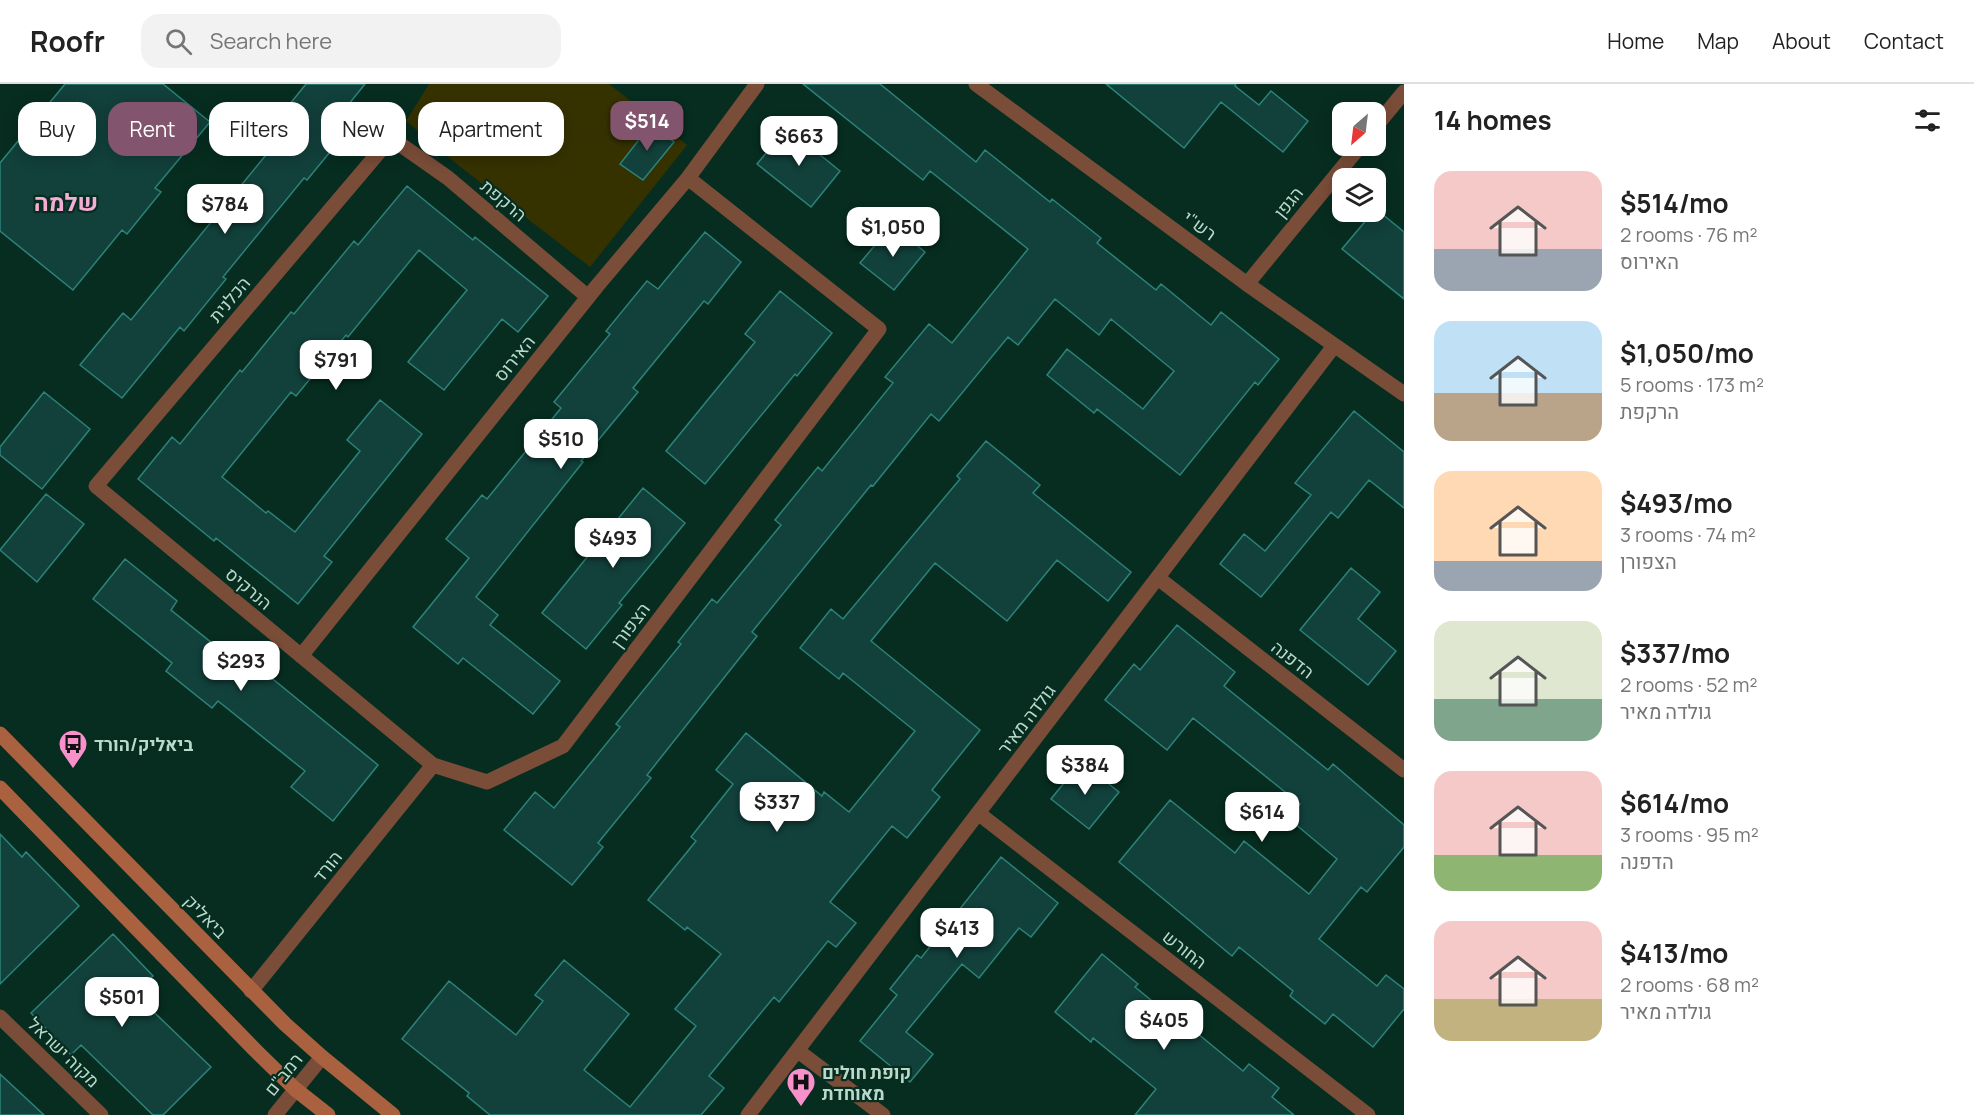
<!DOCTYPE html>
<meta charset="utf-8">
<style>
:root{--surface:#fff;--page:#f2f2f2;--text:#222;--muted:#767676;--line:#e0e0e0;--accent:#82546e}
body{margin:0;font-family:Manrope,Heebo,sans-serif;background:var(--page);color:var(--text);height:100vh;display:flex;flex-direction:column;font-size:22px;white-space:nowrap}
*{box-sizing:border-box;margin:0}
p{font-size:20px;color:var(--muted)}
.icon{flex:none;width:33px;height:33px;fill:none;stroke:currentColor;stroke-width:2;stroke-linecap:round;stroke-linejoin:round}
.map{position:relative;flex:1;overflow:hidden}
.sheet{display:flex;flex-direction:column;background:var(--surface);width:570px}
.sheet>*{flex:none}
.top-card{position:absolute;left:18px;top:18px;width:570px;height:54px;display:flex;gap:12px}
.needle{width:39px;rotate:208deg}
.buttons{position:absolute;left:1332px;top:18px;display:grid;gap:12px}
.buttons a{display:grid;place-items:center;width:54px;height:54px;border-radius:12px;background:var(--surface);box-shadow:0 3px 15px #0003;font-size:30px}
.price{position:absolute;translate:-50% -51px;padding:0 14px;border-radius:12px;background:#fff;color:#222;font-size:20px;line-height:39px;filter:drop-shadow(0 2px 3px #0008)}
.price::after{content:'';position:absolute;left:50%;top:36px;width:18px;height:14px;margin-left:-9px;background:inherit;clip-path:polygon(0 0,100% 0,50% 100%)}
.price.current{background:var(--accent);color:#fff}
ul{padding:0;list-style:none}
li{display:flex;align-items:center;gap:18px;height:150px;padding:0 30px}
li span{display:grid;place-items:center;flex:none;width:168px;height:120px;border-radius:18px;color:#555}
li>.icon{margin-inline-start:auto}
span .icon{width:72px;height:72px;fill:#fffc;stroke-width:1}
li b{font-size:26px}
h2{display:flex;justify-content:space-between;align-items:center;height:72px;padding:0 30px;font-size:26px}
.chip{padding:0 21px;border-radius:18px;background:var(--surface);box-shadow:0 3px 15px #0003;font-size:21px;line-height:54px}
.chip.current{background:var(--accent);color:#fff}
header{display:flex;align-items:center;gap:36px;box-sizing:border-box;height:84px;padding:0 30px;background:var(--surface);border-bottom:2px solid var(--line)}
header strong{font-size:28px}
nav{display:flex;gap:33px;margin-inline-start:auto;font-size:21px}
.search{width:420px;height:54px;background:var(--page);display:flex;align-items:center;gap:15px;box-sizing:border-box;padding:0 21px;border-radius:18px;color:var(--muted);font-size:22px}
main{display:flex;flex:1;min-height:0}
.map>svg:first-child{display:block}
</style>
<header>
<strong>Roofr</strong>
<div class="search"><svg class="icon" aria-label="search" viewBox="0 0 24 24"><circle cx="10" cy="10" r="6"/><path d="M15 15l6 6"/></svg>Search here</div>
<nav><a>Home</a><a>Map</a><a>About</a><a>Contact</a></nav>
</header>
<main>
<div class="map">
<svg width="1404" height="1031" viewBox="0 0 1404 1031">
<rect width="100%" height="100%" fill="#072d20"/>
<path fill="#363200" d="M429,0h180l78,61 -97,122 -132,-102 -52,-44z"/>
<path fill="#12403b" stroke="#2c837a" stroke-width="1.5" d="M65,0h98l47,38 -55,66 6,4 -34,42 -5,-4 -49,60 -73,-59v-68z
M306,0h59l-29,36 12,10 -41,50 -3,-2 -81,99 3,2 -42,52 -4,-4 -58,71 -42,-33 43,-52 8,7 139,-170 -10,-9z
M803,0h77l96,78 9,-12 65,52 2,-3 49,39 -4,5 59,47 5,-6 50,41 10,-13 58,47 -21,26 -3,-3 -75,93 -83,-66 -3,4 -47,-38 20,-26 76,60 31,-38 -63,-52 -12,16 -44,-36 -37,46 -10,-8 -69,84 -8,-7 -58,72 -2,-1 -119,147 5,4 -110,139 4,3 -53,65 5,4 -31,38 -68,-55 31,-38 19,16 66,-81 -4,-3 65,-80 -3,-2 34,-43 5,4 64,-78 -6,-5 43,-53 4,4 71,-88 -8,-6 44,-53 23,19 76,-94 -98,-78 -7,9z
M1106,0h130l-1,2 24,19 12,-14 37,30 -25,31 -62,-50 -37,46z
M652,39l22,19 -31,38 -23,-16z
M787,44l53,43 -29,36 -54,-43z
M407,102l66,54 2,-3 73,59 -30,36 -16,-13 -58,71 -36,-28 59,-72 -48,-40 -71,87 -2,-2 -50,61 -5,-4 -69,85 44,36 2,-2 27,21 65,-81 -13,-11 33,-40 42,34 -98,122 8,6 -34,42 -82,-66 -2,3 -76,-62 34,-42 8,7 60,-74 2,2 49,-60 3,2 60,-73 4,4z
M1376,125l28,23v67l-62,-50 31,-37h3z
M892,141l33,27 -31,38 -34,-27z
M705,148l36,30 -33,42 -4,-3 -71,87 5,4 -57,69 2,1 -107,135 22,18 -8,10 70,56 -27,33 -70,-56 -5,6 -45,-37 56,-69 -23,-19 36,-44 5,4 74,-91 -7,-6 56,-68 -4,-3 41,-50 11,8z
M780,207l52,42 -35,43 -2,-2 -90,110 -39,-33 89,-109 -10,-8z
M44,308l46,37 -48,60 -42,-34v-8z
M1354,327l50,41v56l-35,-28 -31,38 -7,-6 -70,85 -41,-33 24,-30 21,17 46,-56 -16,-12z
M986,357l54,44 -7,8 98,79 -23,29 -51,-41 -50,61 -72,-58 -64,78 109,89 -48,60 8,7 -33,41 -15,-12 -62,76 26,21 -20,24 -8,-6 -49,61 -5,-5 -65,79 15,12 -23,27h-211l-23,-19 2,-3 -67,-54 47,-58 67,54 27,-34 -8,-6 29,-35 65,54 -45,56 46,37 66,-81 -21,-17 46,-55 -34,-27 -2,3 -37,-30 48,-59 -5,-4 42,-53 -17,-14 30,-37 76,63 2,-4 25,20 66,-81 -72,-58 -4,6 -39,-31 31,-39 12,10 117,-140 -3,-3z
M643,404l42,35 -66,80 3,2 -36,44 -44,-36z
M46,410l38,30 -47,58 -37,-32z
M125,475l52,42 -6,9 86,69 6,-8 115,94 -45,56 -42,-34 14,-16 -87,-70 -6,7 -46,-37 6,-8 -79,-64z
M1351,484l29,24 -22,27 38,32 -28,34 -68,-55z
M1177,541l58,47 -11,14 104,84 5,-6 71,61v22l-37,45 -6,-5 -42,52 58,47 9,-11 18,14v20l-31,38 -40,-33 -8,10 -35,-28 3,-5 -54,-44 -7,9 -113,-94 51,-62 65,53 9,-12 65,53 28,-35 -49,-41 12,-14 -107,-86 -26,32 -62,-50 29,-36 6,6z
M1081,678l38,30 -30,37 -38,-30z
M0,750l22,23 4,-5 53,54 -79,78z
M1001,773l57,46 -27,34 -12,-9 -40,50 -17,-14 -56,68 27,22 -23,28 -50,-41 37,-46 -7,-6 27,-34 4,3z
M113,850l40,42 -19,17 77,74 -48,48h-10l-72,-70 -10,10 -40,-42z
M1102,870l36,30 -3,3 60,49 2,-3 46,38 6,-7 30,24 -7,9 22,18h-159l21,-26 -63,-51 -2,4 -36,-30z
M0,990l44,41h-44z"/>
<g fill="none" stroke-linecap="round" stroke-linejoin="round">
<path stroke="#7a4d38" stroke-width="15" d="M976,0l271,200 157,110
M1376,42l28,-34
M1247,200l113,-138
M588,213l-140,-119 -57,-40 -295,348 337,279 54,17 76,-36 316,-417 -191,-151
M1158,494l246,192
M301,572l296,-370 91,-108 69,-94
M978,729l390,302
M251,907l182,-226
M0,933l101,98
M798,967l85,64
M275,1031l47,-58
M748,1031l586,-769"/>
<path stroke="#a9613f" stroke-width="15" d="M0,650l285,290 37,33 71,58
M0,704l255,262 40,39 33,26"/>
</g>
<defs>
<g id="bus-pin" transform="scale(1.5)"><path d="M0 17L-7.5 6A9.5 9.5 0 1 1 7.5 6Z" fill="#f890cc" stroke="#072d20"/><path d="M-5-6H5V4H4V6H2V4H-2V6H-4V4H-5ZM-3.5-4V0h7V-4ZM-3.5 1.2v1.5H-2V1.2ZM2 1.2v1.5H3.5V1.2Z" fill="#111"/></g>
<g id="hospital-pin" transform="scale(1.5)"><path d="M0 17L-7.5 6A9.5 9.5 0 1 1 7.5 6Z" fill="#f890cc" stroke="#072d20"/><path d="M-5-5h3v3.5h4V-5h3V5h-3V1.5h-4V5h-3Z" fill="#111"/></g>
</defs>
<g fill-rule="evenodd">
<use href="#bus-pin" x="73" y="660"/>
<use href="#hospital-pin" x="801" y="998"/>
</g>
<g text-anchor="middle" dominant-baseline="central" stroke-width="4.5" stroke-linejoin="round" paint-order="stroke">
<g font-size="18" fill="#b9daca" stroke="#072d20">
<text transform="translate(504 116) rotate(40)">הרקפת</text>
<text transform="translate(1288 118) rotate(-51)">הגפן</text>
<text transform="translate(1200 141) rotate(36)">רש"י</text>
<text transform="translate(229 215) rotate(-50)">הכלנית</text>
<text transform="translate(514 274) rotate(-51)">האירוס</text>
<text transform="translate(249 504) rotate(40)">הנרקיס</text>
<text transform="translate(630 541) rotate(-53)">הצפורן</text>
<text transform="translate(1293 575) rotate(38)">הדפנה</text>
<text transform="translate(1026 635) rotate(-53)">גולדה מאיר</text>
<text transform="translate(327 782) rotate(-51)">הורד</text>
<text transform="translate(206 832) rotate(46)">ביאליק</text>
<text transform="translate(1185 865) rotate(38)">החורש</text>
<text transform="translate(64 968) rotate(44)">מקוה ישראל</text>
<text transform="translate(283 990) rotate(-51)">רמב"ם</text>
</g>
<g font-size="18" font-weight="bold" fill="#b9daca" stroke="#072d20" text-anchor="start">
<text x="94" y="660">ביאליק/הורד</text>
<text x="822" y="988">קופת חולים<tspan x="822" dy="21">מאוחדת</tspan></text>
</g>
<g font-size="24" font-weight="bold" fill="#f6add5" stroke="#072d20">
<text x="66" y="117">שלמה</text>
</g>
</g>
</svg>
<div class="buttons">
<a><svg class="needle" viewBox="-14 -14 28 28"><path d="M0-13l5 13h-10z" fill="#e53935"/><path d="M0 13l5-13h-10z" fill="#767676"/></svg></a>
<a><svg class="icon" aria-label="layers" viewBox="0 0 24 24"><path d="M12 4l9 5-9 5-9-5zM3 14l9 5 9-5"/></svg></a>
</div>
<b class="price current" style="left:647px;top:68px">$514</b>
<b class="price" style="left:799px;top:83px">$663</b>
<b class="price" style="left:225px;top:151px">$784</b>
<b class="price" style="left:893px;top:174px">$1,050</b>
<b class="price" style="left:336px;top:307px">$791</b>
<b class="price" style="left:561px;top:386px">$510</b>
<b class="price" style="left:613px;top:485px">$493</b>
<b class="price" style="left:241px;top:608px">$293</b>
<b class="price" style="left:1085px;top:712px">$384</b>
<b class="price" style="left:777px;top:749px">$337</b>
<b class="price" style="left:1262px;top:759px">$614</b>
<b class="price" style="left:957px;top:875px">$413</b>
<b class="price" style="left:122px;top:944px">$501</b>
<b class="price" style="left:1164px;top:967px">$405</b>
<div class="top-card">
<a class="chip">Buy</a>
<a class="chip current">Rent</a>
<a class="chip">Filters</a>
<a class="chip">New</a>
<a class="chip">Apartment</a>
</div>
</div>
<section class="sheet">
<h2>14 homes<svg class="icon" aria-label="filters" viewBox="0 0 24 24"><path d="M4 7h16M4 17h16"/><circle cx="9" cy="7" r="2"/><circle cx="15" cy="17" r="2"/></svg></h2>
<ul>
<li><span style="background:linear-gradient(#f6c9c9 65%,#9aa5b1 0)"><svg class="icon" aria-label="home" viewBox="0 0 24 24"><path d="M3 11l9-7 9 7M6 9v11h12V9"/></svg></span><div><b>$514/mo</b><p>2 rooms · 76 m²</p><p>האירוס</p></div></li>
<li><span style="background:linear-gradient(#bfe0f5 60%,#b9a48a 0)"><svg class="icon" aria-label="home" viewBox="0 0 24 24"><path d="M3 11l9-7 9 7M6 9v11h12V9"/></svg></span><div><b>$1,050/mo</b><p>5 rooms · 173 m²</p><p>הרקפת</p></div></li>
<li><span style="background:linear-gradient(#ffd9b3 75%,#9aa5b1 0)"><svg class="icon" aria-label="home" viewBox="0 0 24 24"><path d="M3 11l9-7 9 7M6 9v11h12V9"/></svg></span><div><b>$493/mo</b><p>3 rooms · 74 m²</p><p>הצפורן</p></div></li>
<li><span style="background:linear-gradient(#dfe7d0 65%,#7fa58c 0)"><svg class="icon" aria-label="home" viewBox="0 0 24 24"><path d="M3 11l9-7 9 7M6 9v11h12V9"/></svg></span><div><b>$337/mo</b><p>2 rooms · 52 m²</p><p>גולדה מאיר</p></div></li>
<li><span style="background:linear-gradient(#f6c9c9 70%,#8fb573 0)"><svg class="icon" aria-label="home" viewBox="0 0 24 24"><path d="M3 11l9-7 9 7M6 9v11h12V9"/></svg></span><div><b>$614/mo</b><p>3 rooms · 95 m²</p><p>הדפנה</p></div></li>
<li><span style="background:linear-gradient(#f6c9c9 65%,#c2b280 0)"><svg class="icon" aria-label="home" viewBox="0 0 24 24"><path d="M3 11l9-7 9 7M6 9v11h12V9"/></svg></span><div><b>$413/mo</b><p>2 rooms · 68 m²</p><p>גולדה מאיר</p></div></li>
</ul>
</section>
</main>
